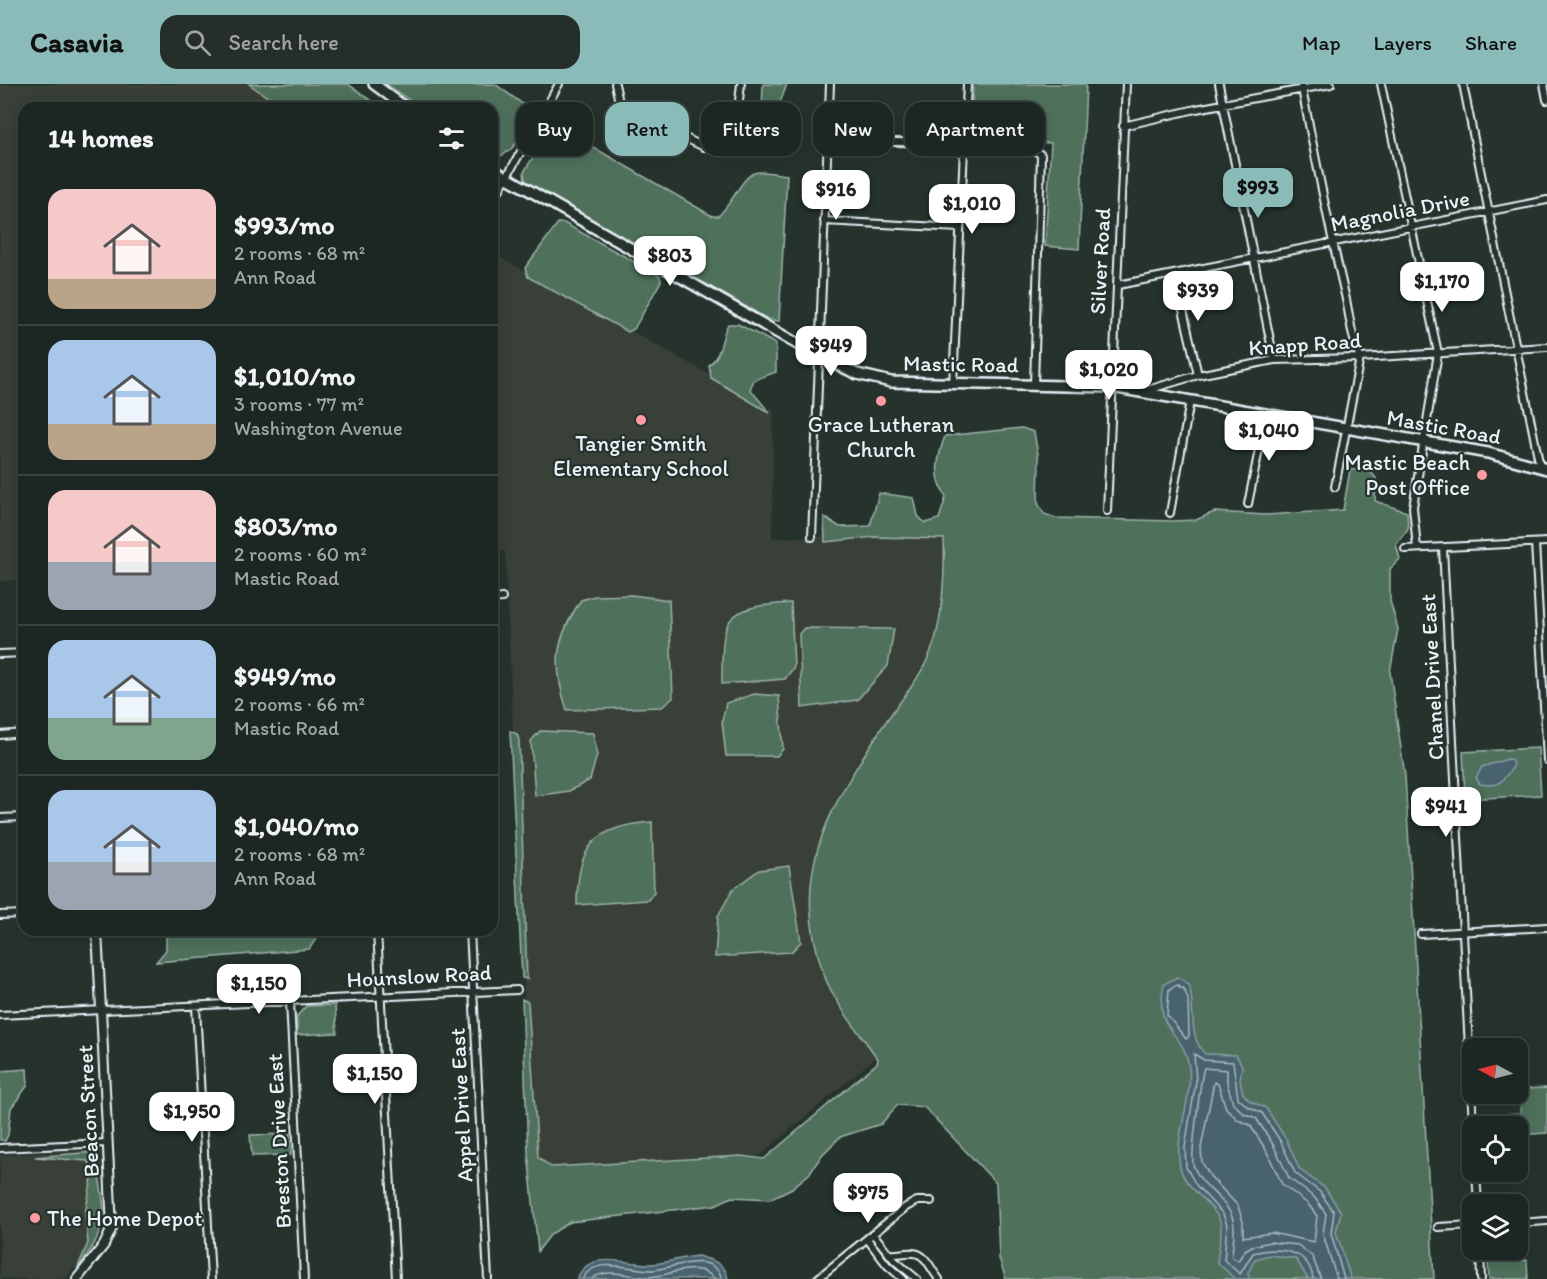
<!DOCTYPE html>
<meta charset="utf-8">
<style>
:root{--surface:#1c2622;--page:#252e2a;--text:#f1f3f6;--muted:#a0a5a5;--line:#3a4340;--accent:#8bbbb9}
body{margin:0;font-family:Itim,sans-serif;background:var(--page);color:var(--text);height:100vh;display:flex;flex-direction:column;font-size:22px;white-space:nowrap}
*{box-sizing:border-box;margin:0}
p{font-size:20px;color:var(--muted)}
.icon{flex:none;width:33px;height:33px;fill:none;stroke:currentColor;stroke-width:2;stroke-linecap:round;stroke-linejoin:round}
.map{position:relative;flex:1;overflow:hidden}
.details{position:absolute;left:18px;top:18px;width:480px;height:834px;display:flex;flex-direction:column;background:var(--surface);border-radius:18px;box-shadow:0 3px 15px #0003,0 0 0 2px var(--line)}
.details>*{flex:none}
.banner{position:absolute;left:516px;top:18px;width:570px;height:54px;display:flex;gap:12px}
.needle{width:39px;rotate:277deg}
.fabs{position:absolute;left:1462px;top:954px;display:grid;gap:12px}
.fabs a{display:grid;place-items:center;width:66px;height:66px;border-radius:12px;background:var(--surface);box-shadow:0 3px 15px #0003,0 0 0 2px var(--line);font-size:30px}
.price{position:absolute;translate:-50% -51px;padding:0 14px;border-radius:12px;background:#fff;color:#222;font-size:20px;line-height:39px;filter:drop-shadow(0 2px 3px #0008)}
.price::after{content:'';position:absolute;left:50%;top:36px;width:18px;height:14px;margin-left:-9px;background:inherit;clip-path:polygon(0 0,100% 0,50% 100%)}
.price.on{background:var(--accent);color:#111}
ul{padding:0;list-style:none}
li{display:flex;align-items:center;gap:18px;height:150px;padding:0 30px}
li+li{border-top:2px solid var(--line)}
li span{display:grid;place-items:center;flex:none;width:168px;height:120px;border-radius:18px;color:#555}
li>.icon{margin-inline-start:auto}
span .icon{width:72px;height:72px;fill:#fffc;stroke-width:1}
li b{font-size:26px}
h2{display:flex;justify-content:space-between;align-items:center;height:72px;padding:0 30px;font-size:26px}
.chip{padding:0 21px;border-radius:18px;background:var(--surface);box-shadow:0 3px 15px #0003,0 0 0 2px var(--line);font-size:21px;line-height:54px}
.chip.on{background:var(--accent);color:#111}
header{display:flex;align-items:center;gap:36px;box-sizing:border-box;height:84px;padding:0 30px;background:var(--accent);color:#111}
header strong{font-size:28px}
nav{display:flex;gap:33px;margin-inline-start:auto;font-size:21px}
.search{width:420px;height:54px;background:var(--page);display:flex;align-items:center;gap:15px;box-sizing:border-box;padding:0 21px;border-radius:18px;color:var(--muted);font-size:22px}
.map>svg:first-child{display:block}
</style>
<header>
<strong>Casavia</strong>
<div class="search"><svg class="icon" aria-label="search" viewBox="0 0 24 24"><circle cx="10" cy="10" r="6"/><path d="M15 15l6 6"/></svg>Search here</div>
<nav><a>Map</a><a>Layers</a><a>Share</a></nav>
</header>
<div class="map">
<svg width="1547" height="1195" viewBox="0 0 1547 1195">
<rect width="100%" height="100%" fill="#26332d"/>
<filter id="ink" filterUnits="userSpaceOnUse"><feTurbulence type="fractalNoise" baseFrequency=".0167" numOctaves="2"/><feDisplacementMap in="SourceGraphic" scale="12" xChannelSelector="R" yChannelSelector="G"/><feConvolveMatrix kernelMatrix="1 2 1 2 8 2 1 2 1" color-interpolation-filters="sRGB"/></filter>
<g filter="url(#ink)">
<path fill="#394037" d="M0,0h251l34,24h-261v472l-24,1z
M492,169l281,157 -1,128 189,-6 -24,109 -47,81 -79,155 6,72 25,60 34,48 -127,108 -217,6 -27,-620 -13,1z
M100,1066l5,58 -10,35 -30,36h-65v-124z"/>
<path fill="#50715b" stroke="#9cb1aa" stroke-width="1.5" d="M249,0h99l33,24h-98z
M386,0h109l40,29c-11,17 -21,44 -43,45v-50h-71z
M763,0h24l-5,14 -13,23 -7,-9z
M973,0h113l-7,165 -34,-3 6,-103 -81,-4z
M553,40l159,92h6c12,-9 24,-39 36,-43 9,-3 23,1 33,2l-8,146 -11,-2 -239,-134 -4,-5 -1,-8z
M558,139h6l96,53 1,5 -27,48 -6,3 -100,-55 -3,-9z
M728,240h10l38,20v28l-22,8 -4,9 20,24 -59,-35 -2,-13c14,-11 11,-27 19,-41z
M1022,344l12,4 5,28 -1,43 6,11 12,4 117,3 23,-1 18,-8 53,3 76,-5 7,-40 18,-1 8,9 -1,23 32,11 1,17 -12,15 4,15 -10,10v32l8,28 -8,43 15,104 29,503h-428l-7,-21 -3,-75 -72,-76 -27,-2 -16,19 -41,13 -18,18 -13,19 -17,14 -22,11 -38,-2 -17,8 -145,17 -19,12 -13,17 -10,-98 -6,-154 6,3 10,155 13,10 190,-11 23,3 113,-96 1,-4c-17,-24 -44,-57 -54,-84 -34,-99 0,-158 53,-240 17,-28 42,-53 54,-84 12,-29 14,-81 13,-112l-69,-2 -50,5 -1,-25 16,10 30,-1 9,-33 35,5 4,18 7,7 14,-4 7,-22c-13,-21 -9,-39 -1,-61z
M632,511l37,5 4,98 -11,9 -95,3c-15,-45 -12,-71 14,-110l14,-4z
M791,519l3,64 -9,12 -63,5c0,-66 -1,-77 69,-81z
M804,544l90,1 -6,37 -31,34 -55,8 -3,-74z
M754,610l25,2 4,53 -6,7h-51l-4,-35 4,-18z
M510,647l7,3 2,6 8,239 -5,-1z
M540,647l53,2 4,22 -7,25 -21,11 -34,5 -4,-55z
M1538,664l3,47 -76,4 -2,-47z
M652,738l2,70 -6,8 -71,5c0,-58 16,-79 75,-83z
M789,782l12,76 -10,10 -76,5 3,-41 15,-27 26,-19z
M166,846h151v8l-8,11 -153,13 10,-12z
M335,921l2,28 -40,2v-19l9,-10z
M27,985l1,16 -17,23 -3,27 -3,6 -5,-1v-69z
M1547,1004v45l-29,2v-9h-38l-1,-10 41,-2 1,-25z
M290,1050l1,21 -39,1 -2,-21z
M94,1068c10,56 21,69 -17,117l11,-26 -3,-30 7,-35 -4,-17 -53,-4z
M1527,1176l1,19h-39l-1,-18z"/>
<path fill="#49646e" stroke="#899ca5" stroke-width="1.5" d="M1508,675l4,1 1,7c-11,14 -13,21 -33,17l-4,-6 6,-11z
M1177,893l12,7c7,22 -2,52 16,70l31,1 6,11 -2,14 3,14 7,7 16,7 20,31 14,31 25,18 16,24 -5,20 15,47h-43l-12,-20 -26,-4 -15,4 -7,14 1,6h-14l-18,-17c1,-11 5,-25 4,-36 -2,-21 -36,-35 -41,-59 -6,-34 13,-66 9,-100 -6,-40 -36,-32 -25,-83z
M698,1172c14,4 28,7 30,23h-151c12,-31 50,-14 75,-15 16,-1 30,-7 46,-8z"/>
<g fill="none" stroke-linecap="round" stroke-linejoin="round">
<path stroke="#a8b9c1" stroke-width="1.5" d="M1177,901l7,4 4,10 1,37 -3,3 -19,-24 2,-26z
M1214,998l4,2 8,24 12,12 12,5 16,25 16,34 26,20 9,12 -3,26 -42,-9 -29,4v-15l-5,-16 -28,-30 -8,-14 -1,-14z
M583,1195c10,-24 50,-9 69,-9 20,-1 62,-21 70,9
M592,1195c15,-12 38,-2 55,-2 17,0 35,-10 52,-7 7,1 11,4 16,9
M1313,1195c-4,-31 -36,-32 -60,-26l-13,21 -16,-14 3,-35 -4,-11 -27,-29 -10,-18 -1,-20 11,-66 -2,-27 10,6 29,2 5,36 9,8 15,7 19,29 14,31 25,19 14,20 -3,21 13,46
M1321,1195l-9,-23 -14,-11 -28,-3 -18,4 -7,4 -7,11 -6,-4c0,-11 4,-25 1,-37 -6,-23 -33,-32 -40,-56 -2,-8 8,-89 11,-96l23,2v13l6,20 10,10 13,5 18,28 15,32 26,20 11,16 -3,20 14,45"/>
<g stroke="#e8f1f8" stroke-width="10">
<path id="minor" d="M615,0l4,18 29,18 56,27 30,-6 7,-57
M1219,0l55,276
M1301,0c14,71 27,141 44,211 5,21 6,43 15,63l-25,129
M1381,0l57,269 -25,154 4,41
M1463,0l77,383
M1544,0l3,16
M1123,42l73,-17 135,-25
M828,56l136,4 72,7 5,4 -7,230
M492,119l67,-119
M824,137l136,7
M1175,191l23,100
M1118,201l429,-85
M953,301l14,-301
M1144,307l54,-16 76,-15 86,-2 187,-11
M1248,420l18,-89
M1107,427l19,-427
M1170,429l20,-112
M812,453l18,-453
M1535,459l12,217
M1443,464l30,578
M1405,465l142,-7
M492,515l10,-1
M0,570l24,-1
M0,651l24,-2
M0,734l24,-1
M0,831l24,-1
M377,846l19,349
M470,846l18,349
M1421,850l126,-7
M290,917l14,278
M196,923l15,272
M0,931l517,-25
M0,1064l107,-5
M1476,1088l2,32
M1518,1139l29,-2
M1438,1143l35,-2
M874,1151l20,25 23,19
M868,1156l19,25 16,14
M1480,1166l1,29
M889,1170c9,1 16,-2 24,-1 13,0 18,17 26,26
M817,1195l89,-72 11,-6h14"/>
</g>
<g stroke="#e8f1f8" stroke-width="12">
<path id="tertiary" d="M77,1195l27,-34 8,-17 -15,-298"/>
</g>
<g stroke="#e8f1f8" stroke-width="14">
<path id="secondary" d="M374,0l32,24
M492,85l321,184 44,21 34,8 221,5 376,66 59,16"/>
</g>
<use href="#minor" stroke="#26332d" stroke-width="6"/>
<use href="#tertiary" stroke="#26332d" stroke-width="8"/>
<use href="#secondary" stroke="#26332d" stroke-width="9"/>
</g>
</g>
<g fill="#ff9aa2" stroke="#26332d" stroke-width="2">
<circle cx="881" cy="317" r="6"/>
<circle cx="641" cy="336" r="6"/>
<circle cx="1482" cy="391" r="6"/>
<circle cx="35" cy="1134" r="6"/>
</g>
<g text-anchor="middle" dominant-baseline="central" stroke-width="4.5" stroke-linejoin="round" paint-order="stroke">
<g font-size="22" fill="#e8f1f8" stroke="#26332d">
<text transform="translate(1400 127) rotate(-11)">Magnolia Drive</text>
<text transform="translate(1100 177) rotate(-87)">Silver Road</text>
<text transform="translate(1305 260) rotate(-4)">Knapp Road</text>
<text transform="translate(961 280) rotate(1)">Mastic Road</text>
<text transform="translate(1444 343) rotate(10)">Mastic Road</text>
<text transform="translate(1432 593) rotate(-93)">Chanel Drive East</text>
<text transform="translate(419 892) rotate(-3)">Hounslow Road</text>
<text transform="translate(461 1021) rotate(-93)">Appel Drive East</text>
<text transform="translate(88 1027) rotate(-93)">Beacon Street</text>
<text transform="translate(279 1057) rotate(-93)">Breston Drive East</text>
</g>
<g font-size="22" fill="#e8f1f8" stroke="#26332d">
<text x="881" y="340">Grace Lutheran<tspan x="881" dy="25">Church</tspan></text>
<text x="641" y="359">Tangier Smith<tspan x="641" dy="25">Elementary School</tspan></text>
<text x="1470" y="378" text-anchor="end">Mastic Beach<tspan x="1470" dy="25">Post Office</tspan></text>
<text x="47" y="1134" text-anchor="start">The Home Depot</text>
</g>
</g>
</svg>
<div class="fabs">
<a><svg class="needle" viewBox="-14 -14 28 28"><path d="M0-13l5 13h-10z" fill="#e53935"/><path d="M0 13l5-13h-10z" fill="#a0a5a5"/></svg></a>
<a><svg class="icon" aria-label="locate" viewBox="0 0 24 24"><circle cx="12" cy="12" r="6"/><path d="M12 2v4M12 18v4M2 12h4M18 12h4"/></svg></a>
<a><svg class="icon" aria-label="layers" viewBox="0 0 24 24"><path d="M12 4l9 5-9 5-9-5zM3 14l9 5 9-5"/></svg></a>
</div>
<b class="price on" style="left:1258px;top:135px">$993</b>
<b class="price" style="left:836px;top:137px">$916</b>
<b class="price" style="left:972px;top:151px">$1,010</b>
<b class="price" style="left:670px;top:203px">$803</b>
<b class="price" style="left:1442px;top:229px">$1,170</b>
<b class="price" style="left:1198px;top:238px">$939</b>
<b class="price" style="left:831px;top:293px">$949</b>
<b class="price" style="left:1109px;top:317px">$1,020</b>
<b class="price" style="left:1269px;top:378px">$1,040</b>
<b class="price" style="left:1446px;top:754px">$941</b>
<b class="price" style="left:259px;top:931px">$1,150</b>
<b class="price" style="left:375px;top:1021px">$1,150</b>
<b class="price" style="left:192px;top:1059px">$1,950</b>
<b class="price" style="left:868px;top:1140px">$975</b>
<div class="banner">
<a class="chip">Buy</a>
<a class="chip on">Rent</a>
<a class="chip">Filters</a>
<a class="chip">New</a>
<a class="chip">Apartment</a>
</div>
<section class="details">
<h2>14 homes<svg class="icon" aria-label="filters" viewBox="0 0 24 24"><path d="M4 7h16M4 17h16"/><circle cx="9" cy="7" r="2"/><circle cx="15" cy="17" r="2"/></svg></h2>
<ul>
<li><span style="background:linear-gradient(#f6c9c9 75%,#b9a48a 0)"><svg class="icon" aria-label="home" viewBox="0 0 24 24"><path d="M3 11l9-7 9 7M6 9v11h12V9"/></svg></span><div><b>$993/mo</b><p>2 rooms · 68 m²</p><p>Ann Road</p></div></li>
<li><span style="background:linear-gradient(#a9c7e8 70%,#b9a48a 0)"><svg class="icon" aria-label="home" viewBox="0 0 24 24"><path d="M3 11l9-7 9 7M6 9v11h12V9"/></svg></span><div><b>$1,010/mo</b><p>3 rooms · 77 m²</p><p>Washington Avenue</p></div></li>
<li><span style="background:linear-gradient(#f6c9c9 60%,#9aa5b1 0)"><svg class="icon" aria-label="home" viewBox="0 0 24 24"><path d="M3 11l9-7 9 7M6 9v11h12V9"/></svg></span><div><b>$803/mo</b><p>2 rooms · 60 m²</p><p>Mastic Road</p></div></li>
<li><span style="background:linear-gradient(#a9c7e8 65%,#7fa58c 0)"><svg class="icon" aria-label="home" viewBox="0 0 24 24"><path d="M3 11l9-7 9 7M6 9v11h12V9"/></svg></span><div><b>$949/mo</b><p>2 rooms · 66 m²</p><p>Mastic Road</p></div></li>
<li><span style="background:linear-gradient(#a9c7e8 60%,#9aa5b1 0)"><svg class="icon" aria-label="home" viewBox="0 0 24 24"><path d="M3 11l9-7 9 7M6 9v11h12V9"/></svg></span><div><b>$1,040/mo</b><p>2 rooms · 68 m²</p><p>Ann Road</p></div></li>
</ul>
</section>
</div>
